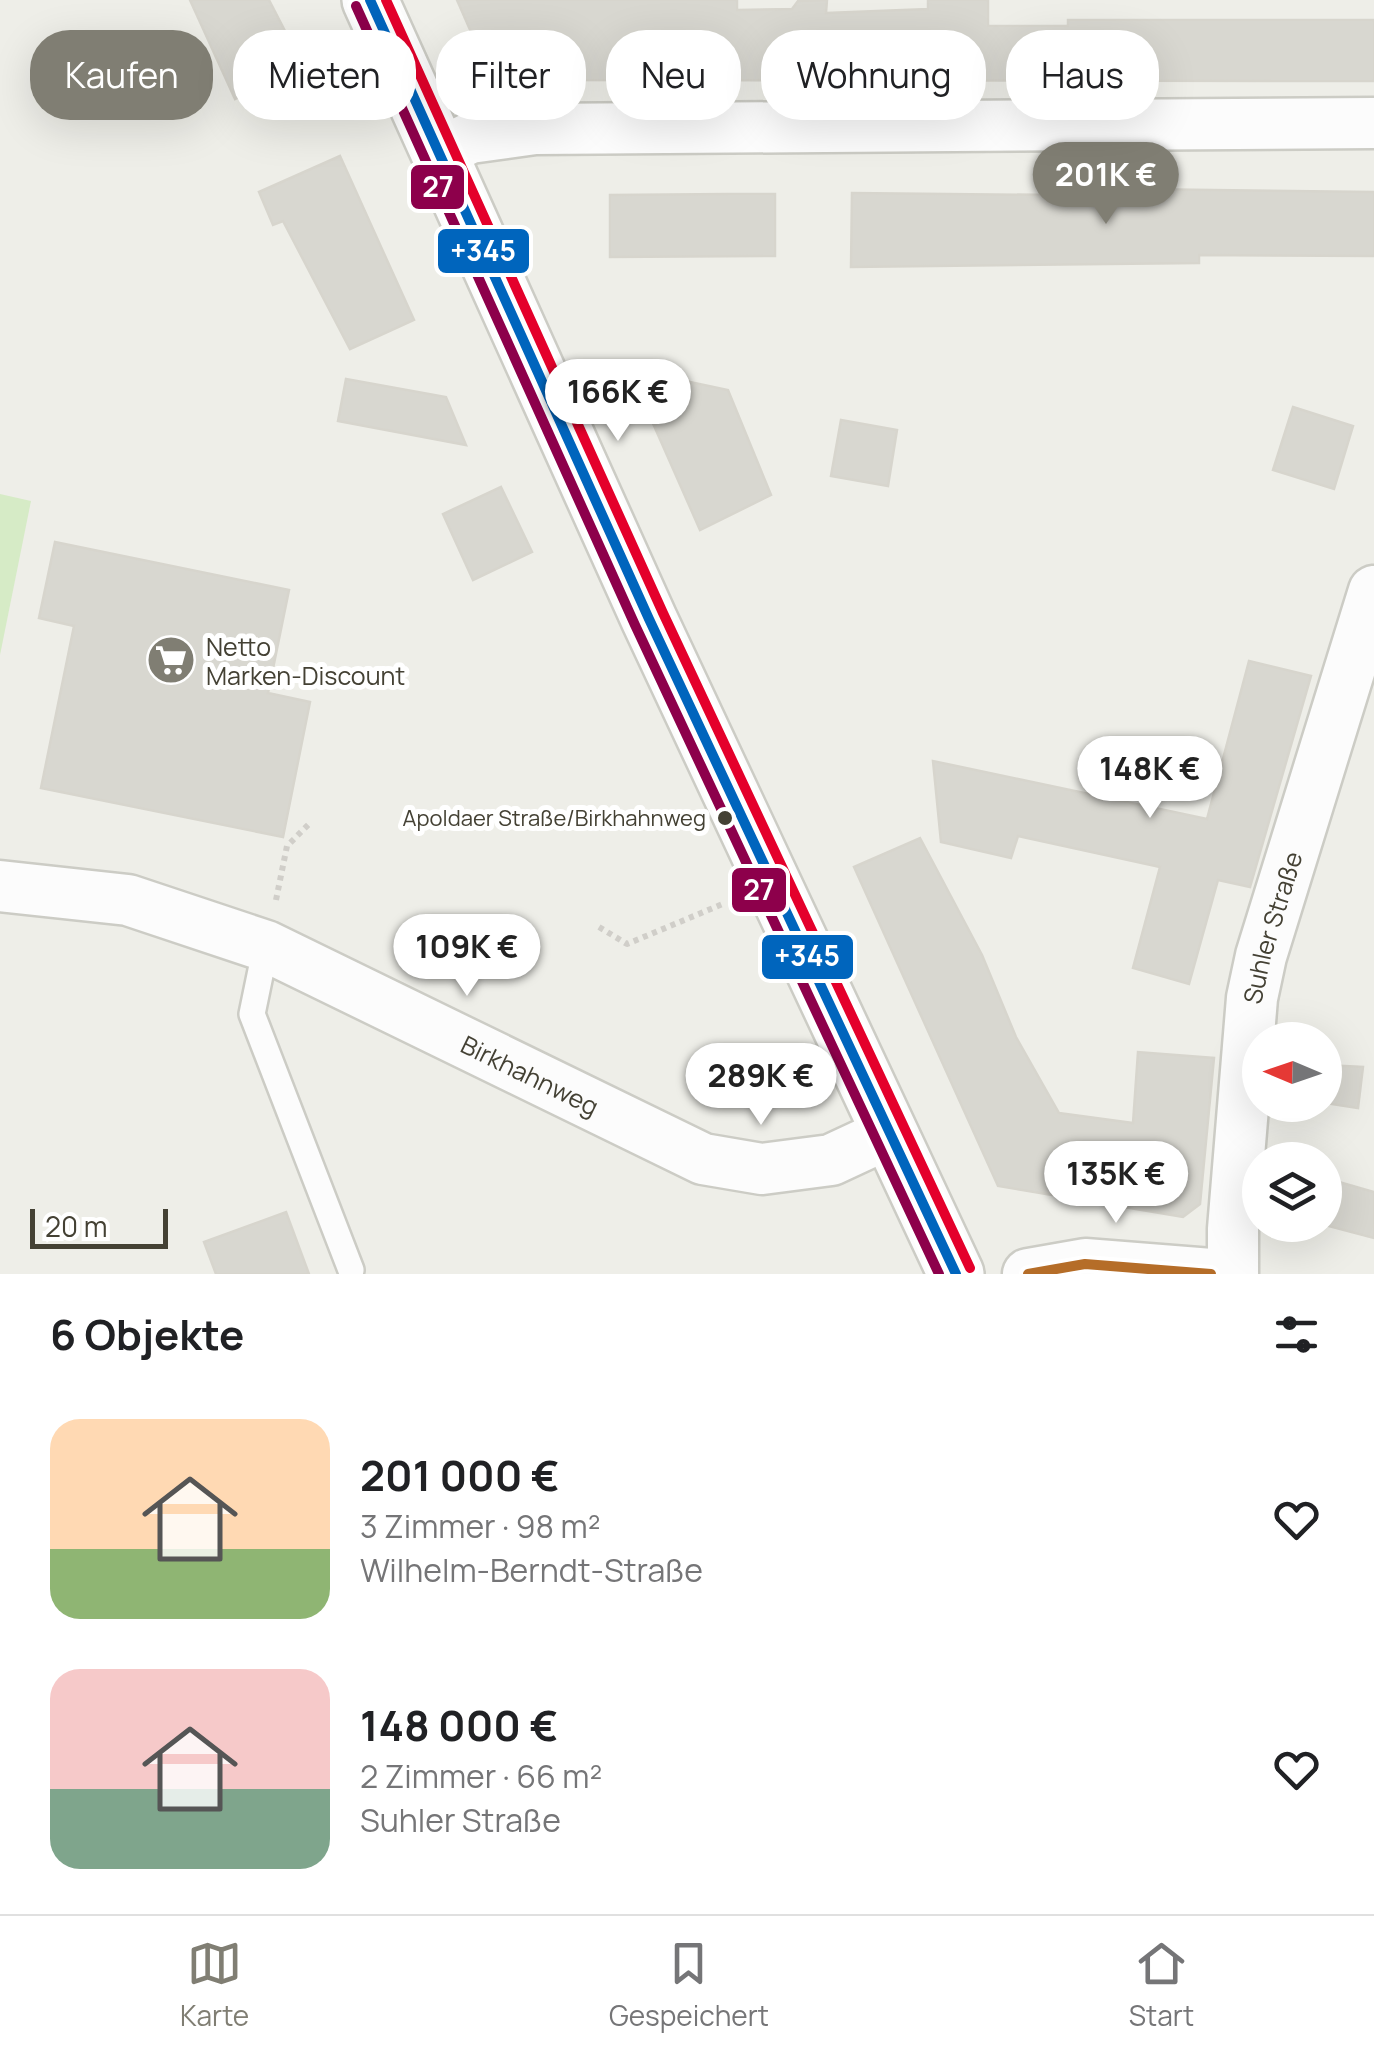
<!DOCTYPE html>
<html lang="de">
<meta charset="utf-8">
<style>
:root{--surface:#fff;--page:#f2f2f2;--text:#202124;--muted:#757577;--line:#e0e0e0;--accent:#807e73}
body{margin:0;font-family:Manrope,sans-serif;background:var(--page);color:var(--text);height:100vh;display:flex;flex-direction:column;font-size:38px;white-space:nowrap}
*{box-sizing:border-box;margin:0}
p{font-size:32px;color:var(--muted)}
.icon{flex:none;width:55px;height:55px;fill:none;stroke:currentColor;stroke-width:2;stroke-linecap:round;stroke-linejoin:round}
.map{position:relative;height:1274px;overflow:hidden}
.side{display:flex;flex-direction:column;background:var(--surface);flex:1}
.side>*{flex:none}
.banner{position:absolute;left:30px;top:30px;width:1315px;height:90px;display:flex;gap:20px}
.needle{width:65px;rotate:272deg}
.buttons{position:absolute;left:1242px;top:1022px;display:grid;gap:20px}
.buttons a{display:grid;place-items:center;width:100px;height:100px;border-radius:50%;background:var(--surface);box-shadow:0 10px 40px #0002;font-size:50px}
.scale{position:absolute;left:30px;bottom:25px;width:138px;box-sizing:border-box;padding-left:10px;border:5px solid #444134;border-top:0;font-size:28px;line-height:35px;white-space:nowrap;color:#444134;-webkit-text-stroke:8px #fff;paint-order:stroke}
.price{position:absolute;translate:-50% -85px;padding:0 22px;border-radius:35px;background:#fff;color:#222;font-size:32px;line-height:65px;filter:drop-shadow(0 2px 5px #0008)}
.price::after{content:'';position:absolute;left:50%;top:60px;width:30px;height:22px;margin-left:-15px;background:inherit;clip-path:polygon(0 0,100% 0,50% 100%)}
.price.selected{background:var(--accent);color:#fff}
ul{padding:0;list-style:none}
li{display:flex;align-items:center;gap:30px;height:250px;padding:0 50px}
li span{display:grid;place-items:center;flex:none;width:280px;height:200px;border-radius:30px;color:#555}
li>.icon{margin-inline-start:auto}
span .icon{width:120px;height:120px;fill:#fffc;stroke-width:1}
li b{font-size:42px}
h2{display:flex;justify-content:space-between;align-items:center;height:120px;padding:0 50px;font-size:42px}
.chip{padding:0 35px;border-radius:40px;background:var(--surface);box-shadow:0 10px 40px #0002;font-size:35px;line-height:90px}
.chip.selected{background:var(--accent);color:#fff}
.dock{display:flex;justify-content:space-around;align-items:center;height:140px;border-top:2px solid var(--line);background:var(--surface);font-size:28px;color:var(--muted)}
.dock a{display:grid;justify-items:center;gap:5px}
.dock .selected{color:var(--accent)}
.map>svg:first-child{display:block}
</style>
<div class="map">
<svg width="1374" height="1274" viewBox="0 0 1374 1274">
<rect width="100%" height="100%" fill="#eeeee8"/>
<path fill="#d6ebc6" d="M0,494l31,7 -31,154z"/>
<path fill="#d8d7d0" stroke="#d7d5cd" stroke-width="2.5" d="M190,0h79l34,66 -68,33z
M457,0h280v10l55,-1 6,-8 29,-1 -1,13 102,-4v-9h60v26h80v-6h306v61l-851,-1 -41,-23z
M340,156l74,164 -64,29 -67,-128 -10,4 -14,-33z
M1055,188l319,4v64l-175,-1v8l-348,4 1,-74 203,2z
M728,194h47v62l-165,1v-62z
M629,369l99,21 43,105 -71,35z
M346,379l100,18 20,48 -128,-24z
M1293,407l60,19 -19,63 -61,-19z
M841,420l56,10 -9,56 -57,-10z
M501,487l31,65 -59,28 -30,-66z
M55,542l234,48 -21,103 42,9 -27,135 -242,-49 33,-162 -35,-8z
M1249,661l62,15 -61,211 -32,-7 -29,104 -56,-16 27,-101 -142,-31 -7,22 -70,-16 -8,-81 274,58z
M920,838l62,117 34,82 43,76 74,10 5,-71 76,6 -14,146 -17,13 -185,-31 -144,-319z
M1325,1065l38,2 -5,41 -33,-5z
M1332,1180l42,12v46l-49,-13v-20z
M286,1212l23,62h-93l-12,-32z"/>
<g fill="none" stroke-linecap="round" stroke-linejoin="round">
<g stroke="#ccccc5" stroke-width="30">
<path id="service" d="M266,946l-14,68 99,256"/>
</g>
<g stroke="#ccccc5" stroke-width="55">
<g id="minor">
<path d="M440,153l30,-15 65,-9 839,-6"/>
<path id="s1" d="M0,886l128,14 138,46 437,213 59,10 69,-9 58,-27"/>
<path d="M1028,1274l57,-10 126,10"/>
<path id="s2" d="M1233,1274v-45l19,-231 9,-42 113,-365"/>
</g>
</g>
<g stroke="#ccccc5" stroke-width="60">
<path id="tertiary" d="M370,0l279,619 307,655"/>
</g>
<path stroke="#d0cec9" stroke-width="6" stroke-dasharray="5 5" stroke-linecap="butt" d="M276,900l11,-54 22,-22
M599,927l28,17 98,-41"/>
<use href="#service" stroke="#fcfcfc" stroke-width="25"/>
<use href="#minor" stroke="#fcfcfc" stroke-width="50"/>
<use href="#tertiary" stroke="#fcfcfc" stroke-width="55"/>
<g stroke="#fff" stroke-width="18">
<path id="bus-1" d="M370,0l279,619 307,655"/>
</g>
<g stroke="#fff" stroke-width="18">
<path id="bus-2" d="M356,6l279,619 304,649"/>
</g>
<g stroke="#fff" stroke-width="18">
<path id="bus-3" d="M386,0l277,613 307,655"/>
</g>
<g stroke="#fff" stroke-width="18">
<path id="bus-4" d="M1028,1274l57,-10 126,10"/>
</g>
<use href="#bus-1" stroke="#0065bd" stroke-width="10"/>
<use href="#bus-2" stroke="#8d004b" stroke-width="10"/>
<use href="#bus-3" stroke="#e4002b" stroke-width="10"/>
<use href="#bus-4" stroke="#b56d28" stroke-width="10"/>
</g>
<defs>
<g id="supermarket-disc" transform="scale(2.5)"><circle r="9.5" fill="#807e73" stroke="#fff"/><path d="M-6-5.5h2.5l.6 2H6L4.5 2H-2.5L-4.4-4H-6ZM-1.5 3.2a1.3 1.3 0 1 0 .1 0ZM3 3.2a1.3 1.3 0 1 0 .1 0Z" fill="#fff"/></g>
</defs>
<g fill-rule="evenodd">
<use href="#supermarket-disc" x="171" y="660"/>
</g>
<circle fill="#444134" stroke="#fff" stroke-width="4" cx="725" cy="818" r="9"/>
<g text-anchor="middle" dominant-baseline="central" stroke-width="10" stroke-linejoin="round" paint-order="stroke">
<g font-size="22" fill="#444134" stroke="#fff" text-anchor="end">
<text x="706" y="818">Apoldaer Straße/Birkhahnweg</text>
</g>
<g font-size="25" fill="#444134" stroke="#fff" text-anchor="start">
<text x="206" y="646">Netto<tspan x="206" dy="29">Marken-Discount</tspan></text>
</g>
<g font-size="25" fill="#444134" stroke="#fff">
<text stroke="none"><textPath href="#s2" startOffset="350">Suhler Straße</textPath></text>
<text stroke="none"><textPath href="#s1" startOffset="568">Birkhahnweg</textPath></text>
</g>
</g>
<g stroke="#fff" stroke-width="4">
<rect x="409" y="163" width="57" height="48" rx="10" fill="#8d004b"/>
<rect x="436" y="227" width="95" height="48" rx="10" fill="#0065bd"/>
<rect x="730" y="866" width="58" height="48" rx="10" fill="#8d004b"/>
<rect x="760" y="933" width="95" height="48" rx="10" fill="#0065bd"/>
</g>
<g font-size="28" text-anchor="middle" font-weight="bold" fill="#fff">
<text x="438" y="197">27</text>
<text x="483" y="261">+345</text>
<text x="759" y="900">27</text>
<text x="807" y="966">+345</text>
</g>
</svg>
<div class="buttons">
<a><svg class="needle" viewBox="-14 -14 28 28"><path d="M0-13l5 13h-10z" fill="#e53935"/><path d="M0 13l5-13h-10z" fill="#757577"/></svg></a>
<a><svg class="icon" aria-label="layers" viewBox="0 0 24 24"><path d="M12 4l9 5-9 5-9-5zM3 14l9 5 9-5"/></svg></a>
</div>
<div class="scale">20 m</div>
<b class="price selected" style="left:1106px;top:227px">201K €</b>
<b class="price" style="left:618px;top:444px">166K €</b>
<b class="price" style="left:1150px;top:821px">148K €</b>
<b class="price" style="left:467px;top:999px">109K €</b>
<b class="price" style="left:761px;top:1128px">289K €</b>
<b class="price" style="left:1116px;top:1226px">135K €</b>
<div class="banner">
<a class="chip selected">Kaufen</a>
<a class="chip">Mieten</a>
<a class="chip">Filter</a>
<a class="chip">Neu</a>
<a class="chip">Wohnung</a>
<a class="chip">Haus</a>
</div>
</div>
<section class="side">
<h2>6 Objekte<svg class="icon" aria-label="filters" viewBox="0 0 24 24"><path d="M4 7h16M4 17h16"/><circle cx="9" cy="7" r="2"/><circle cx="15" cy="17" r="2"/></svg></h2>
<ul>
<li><span style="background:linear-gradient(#ffd9b3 65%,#8fb573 0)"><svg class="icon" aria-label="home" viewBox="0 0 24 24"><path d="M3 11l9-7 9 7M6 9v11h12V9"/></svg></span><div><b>201 000 €</b><p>3 Zimmer · 98 m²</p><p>Wilhelm-Berndt-Straße</p></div><svg class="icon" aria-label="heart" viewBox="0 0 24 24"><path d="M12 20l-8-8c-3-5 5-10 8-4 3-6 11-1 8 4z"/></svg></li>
<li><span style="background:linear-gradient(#f6c9c9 60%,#7fa58c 0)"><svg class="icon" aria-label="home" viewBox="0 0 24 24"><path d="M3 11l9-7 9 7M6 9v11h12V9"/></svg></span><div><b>148 000 €</b><p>2 Zimmer · 66 m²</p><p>Suhler Straße</p></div><svg class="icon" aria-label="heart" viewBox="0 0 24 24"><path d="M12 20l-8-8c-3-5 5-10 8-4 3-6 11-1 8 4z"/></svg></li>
</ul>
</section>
<nav class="dock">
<a class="selected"><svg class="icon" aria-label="map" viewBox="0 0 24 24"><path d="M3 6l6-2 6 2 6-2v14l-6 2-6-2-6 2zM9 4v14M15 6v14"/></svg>Karte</a>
<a><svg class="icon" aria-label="saved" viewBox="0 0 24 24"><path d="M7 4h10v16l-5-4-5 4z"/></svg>Gespeichert</a>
<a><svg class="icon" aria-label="home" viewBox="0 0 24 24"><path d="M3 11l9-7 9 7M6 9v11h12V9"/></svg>Start</a>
</nav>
